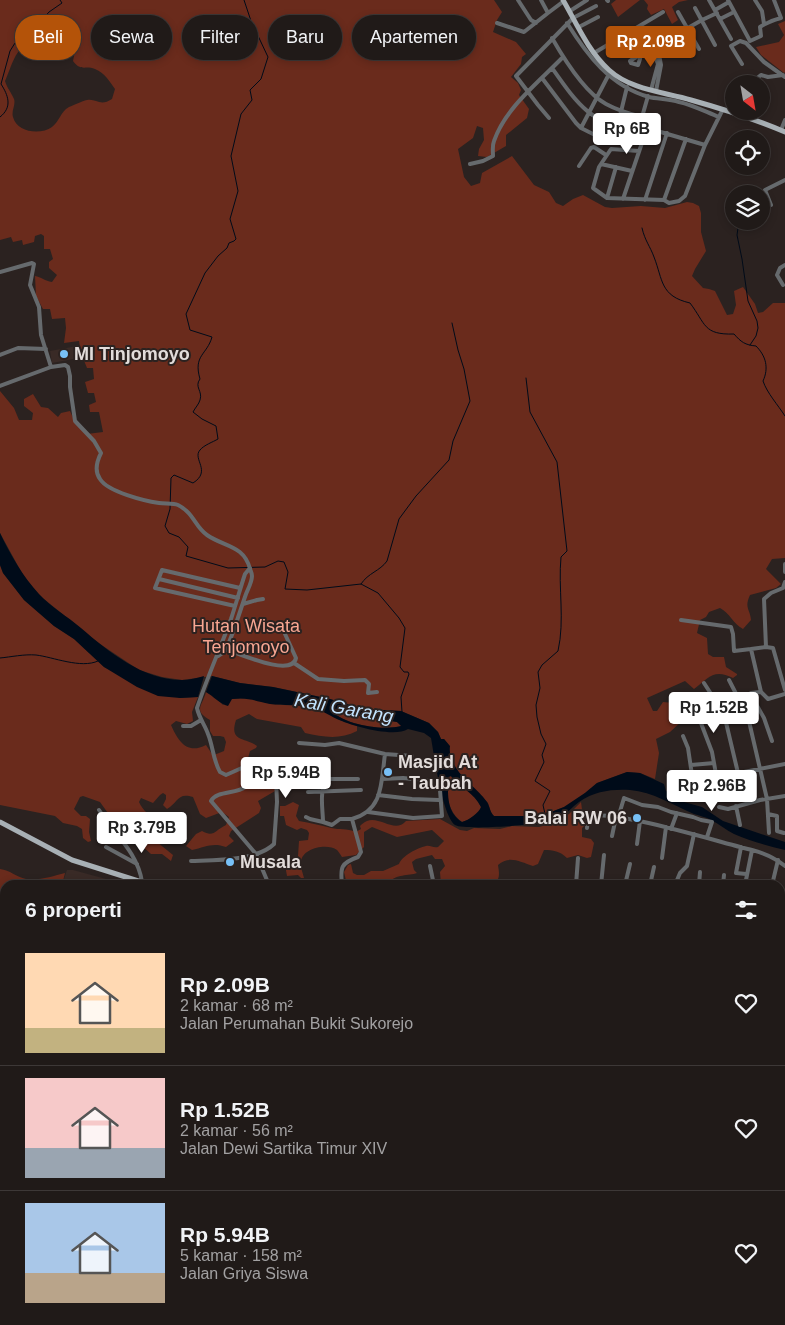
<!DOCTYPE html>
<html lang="id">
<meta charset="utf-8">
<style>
:root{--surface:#201a18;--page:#282321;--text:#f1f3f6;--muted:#a2a1a2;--line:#3d3837;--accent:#b45309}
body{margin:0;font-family:Arial,sans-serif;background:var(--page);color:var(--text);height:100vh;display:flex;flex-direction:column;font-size:19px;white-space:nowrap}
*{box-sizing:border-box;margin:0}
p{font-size:16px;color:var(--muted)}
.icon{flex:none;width:28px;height:28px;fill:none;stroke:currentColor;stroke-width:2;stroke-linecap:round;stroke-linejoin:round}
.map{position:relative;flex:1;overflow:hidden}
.side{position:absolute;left:0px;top:880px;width:785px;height:445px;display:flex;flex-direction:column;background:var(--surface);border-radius:15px 15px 0 0;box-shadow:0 2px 8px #0003,0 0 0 1px var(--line)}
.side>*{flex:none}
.guide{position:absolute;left:15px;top:15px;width:500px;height:45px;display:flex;gap:10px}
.needle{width:32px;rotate:149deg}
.buttons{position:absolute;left:725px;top:75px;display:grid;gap:10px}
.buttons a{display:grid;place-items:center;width:45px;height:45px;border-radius:50%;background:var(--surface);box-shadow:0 2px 8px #0003,0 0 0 1px var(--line);font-size:25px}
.price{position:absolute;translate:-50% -42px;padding:0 11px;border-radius:5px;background:#fff;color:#222;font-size:16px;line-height:32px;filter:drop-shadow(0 1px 2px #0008)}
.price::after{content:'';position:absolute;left:50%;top:30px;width:15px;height:11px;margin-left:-8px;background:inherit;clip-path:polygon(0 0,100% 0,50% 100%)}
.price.on{background:var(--accent);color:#fff}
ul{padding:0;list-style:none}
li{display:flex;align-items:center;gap:15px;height:125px;padding:0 25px}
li+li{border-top:1px solid var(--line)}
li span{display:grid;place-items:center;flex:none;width:140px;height:100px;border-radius:0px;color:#555}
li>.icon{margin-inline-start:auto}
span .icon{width:60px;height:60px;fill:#fffc;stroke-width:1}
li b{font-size:21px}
h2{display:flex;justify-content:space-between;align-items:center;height:60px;padding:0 25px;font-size:21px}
.tag{padding:0 18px;border-radius:22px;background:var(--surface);box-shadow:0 2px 8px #0003,0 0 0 1px var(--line);font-size:18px;line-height:45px}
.tag.on{background:var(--accent);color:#fff}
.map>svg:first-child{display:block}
</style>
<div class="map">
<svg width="785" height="1325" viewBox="0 0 785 1325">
<rect width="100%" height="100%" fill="#2b2220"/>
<path fill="#392a26" d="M77,346l2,12 -27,5 -2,-12z
M67,870h6l55,15h-66z
M780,967l5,1v18l-5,1z
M785,1071v83h-5v-82z
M5,1084v236h660l7,5h-672v-238z
M785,1272v53h-44l-13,-5h52v-44z"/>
<path fill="#6a2b1c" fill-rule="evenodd" d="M0,0h494l8,12 -5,8 -4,12 23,10 10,12 -4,3 -1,7 -10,13 7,6 3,7 -2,5 10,14 -2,9 -21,17v11l-19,11 -9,-1 1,-7 5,-9 -1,-12 -6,-2 -4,12 -15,11 6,28 7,9 9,-3 2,-10 30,-17 22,29 15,7 7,11 7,3 10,-7 10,-4 22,12 7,1 29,-2 24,2 22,-6 6,1 6,3 2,7v19l5,19 -11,18 -3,7 11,12 6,1 6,2 12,24 6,-1 3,-9 -2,-14 9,-4 12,17 3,9 5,-1 10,-9h12v255l-13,1 -6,10 15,15 -5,4 -26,7c-6,13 0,14 1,25l-8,9c-10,-5 -13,-16 -23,-21l-11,4 -3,5 -6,3 -3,13 10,5 1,16 5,3h11l2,10 11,7v1l-4,3c-20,-10 -25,1 -39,11l-9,-8 -38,17 6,13h4l6,-9 11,1 6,7 3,10 -13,12 -14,7 3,14 -4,26 -15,-6 -13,-1 -30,11 -12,10 -21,14 -13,5 -23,4h-34l-3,-3 -3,-10 -29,-30 -10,-18 -1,-11 -4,-5h-3l-3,-7 -9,-9 -28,-12 -38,-2 -33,-10 -57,-12 -33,-4 -28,-7 -30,4 -20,-3 -23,-7 -42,-28 -58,-47 -16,-20 -23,-42v-142l14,17 5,12h13l1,-7 -9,-7v-7l9,-5 8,13 7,1 10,9 3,-4 9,-2 4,9 13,14 16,-2 -4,-20h-9l-1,-7 7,-3 -2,-9h-6l-3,-11 9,-3 -1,-11h-6l-6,-15 -2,-12 -15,2 2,-15 -1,-10 -13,1 -2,-10h-7l-7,-13 -1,-20c6,1 10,5 17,6l5,-7 -8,-7v-6l4,-3 -3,-10h-6v-13l-3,-2 -6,2 -1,6 -11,3 -1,-5 -9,2 -2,-5 -11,3zM31,43l41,4 3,4 -2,10c8,11 12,4 22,8 10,4 14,12 20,20l-3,10c-12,8 -16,-1 -25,1 -5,1 -13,5 -18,7 -9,5 -9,14 -17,20 -11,8 -35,6 -39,-10 -2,-6 3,-12 1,-18 -3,-7 -7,-11 -9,-18 6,-12 10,-35 26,-38z
M616,0h24l-22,17 -7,-13z
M644,0h44l-9,2 -7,5 6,13 -6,4 -8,-15 -13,6 -4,-6 1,-4z
M785,21v51l-1,1 -23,-18 -5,-8 23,-5 5,-7 -6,-11z
M0,565l3,8 21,27 30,26 20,13 30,28 17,8 59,23 18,-1 -6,15 1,9 -6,3 -11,-3 -5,4c7,16 16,30 35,20l6,9 2,1 10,-4 2,-9 -2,-5 -4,-1h-7l-3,-5v-11c-17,-10 -8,-13 -4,-28l9,5 8,8 8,-6 18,-1 22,6 41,3 16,6 9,6 20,7v5c-17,9 -34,6 -52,2l-4,-6 -44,-8 -8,-5 -13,6c-7,22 8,17 21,26l-1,2 -6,3 -3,11 -7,4 4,4 2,9c15,3 14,-8 31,1l-2,11 -17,10 3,7 -2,5 -28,18 -2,5 5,5 -8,6c-13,-5 -21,0 -34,3l-6,-4 10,-12 6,-3c12,7 13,-1 24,-6l3,-8 -7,-5 -16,6 -6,-4 -7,-17c-16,-5 -15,6 -26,12l-4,-4 3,-6v-4l-3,-2 -3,2 -7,8 -12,-5 -2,4c4,9 11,14 20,19l-6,15 4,6 16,13 -2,6 -9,-7h-11l-20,-18 -6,1 -25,-35 -17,-6 -3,1 -6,12 7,7h5l4,3 -1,13 2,9 -3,1 -5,-4 -1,-9 -5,-3 -14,-3 -8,-7 -55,-11z
M333,708l16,6 48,8 5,4c-19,5 -60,-1 -73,-17z
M450,776l25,21 6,10 -1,4 -12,9 -6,2c-14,-9 -18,-31 -12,-46z
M293,802l6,3 -3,11 3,5c11,2 22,4 32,7 9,2 15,0 25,4l5,-3 -1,-3c2,-2 4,-4 7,-5 13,-5 28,13 39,0l34,-2 20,11 7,1 7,-3 26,1 12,-3 27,1 7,-2 6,-4 9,-2 8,-5 12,-12 2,15 4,6 -5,5v9l9,2 3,4 -3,14 -4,1 -9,-3 -11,3c-7,-7 -14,-8 -23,-8l-6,14 -5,2c-13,-4 -24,-11 -35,-1 1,7 3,15 -5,19l-5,-5 -16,6h-31l-1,-13 5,-6 -3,-7h-7l-3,-4 -16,4 -4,3 2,8 3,3c-8,3 -22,1 -27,9l-11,3h-14l-1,-3 -17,3 -3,-13 4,-7 3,-1 2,9 4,2h7l7,-4h12l16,-7c3,-8 18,-16 27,-18 4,-1 7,2 12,1l6,-6 -12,-11 -35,7 -25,-10 -8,5v15l-8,8 -14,2c-1,-2 -4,-6 -5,-7 -10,-7 -35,-2 -36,12 -1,5 2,11 3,16h-3l-3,-3 -11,1 -2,-11 10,-2 3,-7 1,-15 9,-1 1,-7 -2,-3 -6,-2 -4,2 -11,-5 -2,-9h-4v-10h5z
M0,869c10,1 16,8 26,10 13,2 27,-3 39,-6l-3,12h-57v11h-5z
M0,922l5,1v230l-5,-8z
M780,928l5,1v39l-5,-1z
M785,986v45l-5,-1 1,-21 -1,-22z
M780,1165h5v83l-5,2z
M193,1320h64l-3,5h-66z
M325,1320h84l3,5h-91z
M554,1320h181l4,5h-186z"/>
<path fill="#000b19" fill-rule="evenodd" d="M0,533c10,21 23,44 39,61 13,14 28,22 42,34 28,24 62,52 101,52 7,0 15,-2 22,-4l-6,21 -18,1 -22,-2 -21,-9 -33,-20 -30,-28 -20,-13 -30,-26 -21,-27 -3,-8z
M212,676l28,7 33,4 57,12 33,10 38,2 28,12 9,9 3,7h3l6,7c-3,25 25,38 37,56 3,5 3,10 7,14h34l23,-4 13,-5 21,-14 12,-10 30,-11 13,1 24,11 2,7 18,11 18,5 21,14 62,21v8c-17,-4 -35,-9 -51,-16 -8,-4 -15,-10 -23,-14 -5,-3 -11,-4 -17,-6 -21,-9 -41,-22 -64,-24 -18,-1 -35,1 -51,12 -7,5 -12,12 -21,16 -21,11 -27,5 -47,8 -9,1 -50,3 -56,-1 -13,-10 -21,-71 -24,-87l-7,-5 -16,-4c-14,9 -56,-3 -71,-10 -9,-4 -15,-9 -25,-12 -13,-3 -28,-1 -42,-3 -16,-3 -21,-7 -38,-5l-4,7c-8,-2 -15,-10 -22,-14zM333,708l16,6 48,8 4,4c-18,5 -59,-1 -71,-17zM451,776c9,11 23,17 30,31 -2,6 -12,13 -19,15 -16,-10 -14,-28 -14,-45z"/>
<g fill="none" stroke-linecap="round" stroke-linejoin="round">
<path stroke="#000b19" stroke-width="1" d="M244,0l7,21 17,36 -7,22 -11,11 2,10 -11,14 -10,42 7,35 -8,28 6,20 -2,2 -5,2 -2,5 -9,8 -13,17 -19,41 4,16 22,7c-5,18 -19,18 -12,42 -6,8 3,12 0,21 -1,4 -5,8 -7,12l9,7 14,7 2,13c-5,3 -14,6 -18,11 -8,9 12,21 -7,33l-19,-8 -3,3 -1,31 -5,17 4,7 10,4 9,10 -2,9 42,12 37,-1 13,-6 6,1 4,10 -3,17 22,1 54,-6 17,9 21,25 6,10 -5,39 4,5h4l1,2 -8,23 1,15
M0,117c13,-10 8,-22 1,-33l9,-33 5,-8 23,-19 11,-12 13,-9 -2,-3
M642,228c3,13 8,18 12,29 9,23 6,39 36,46 16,21 13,32 44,31 7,8 11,11 22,12 10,10 13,22 7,35 4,12 15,24 22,35
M750,345l6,-9 2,-8 -1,-7 -9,-20 -6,-42 -5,-24 1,-7 27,-7
M526,378l4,34 27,50 10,89 -6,6c-3,31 4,63 -3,94l-16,14 -4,7 2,16 -4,17 1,12 4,17 5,10 -4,11 2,7 -9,19 15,10 -7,14 2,9
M361,584c7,-11 19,-13 26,-23l12,-42 17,-23 33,-36 4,-19 17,-40 -6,-32 -6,-19 -6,-27
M0,658c11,-1 24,-4 36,-3 17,2 45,14 62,6"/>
<path stroke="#666a6d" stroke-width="4" d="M518,0l13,20 5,3
M541,0l7,13 16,-12
M607,0l1,1
M709,0l22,39
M728,0l22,41 11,-5 -1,-9c6,-4 13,-7 21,-9l-7,-18
M755,0l7,11 2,13
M695,8l20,37
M715,10l14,-8
M570,11l17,-11
M678,12l21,37
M720,19l14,-7
M497,23l27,9 24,-19
M567,23c20,32 43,63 82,74 9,2 20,2 30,5 14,3 27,10 40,15
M579,27l19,-10
M627,33l4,4 7,-1 4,5
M673,36l10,19
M552,38c12,21 32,54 54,66 11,6 24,10 36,13l6,-21
M594,53l69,-41
M640,55v4l-2,6 -7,-2 -1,-2 3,-2 69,-39 15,-7
M742,64l-11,-18 9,-5 6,2 18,19 21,15
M552,68c26,37 39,56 86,64
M542,78l34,45 5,5 14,7
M744,82l12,-3 5,-4 7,2 15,-2
M651,90l7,-26 -6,-16
M656,91l5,-26 -4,-20
M549,118l-11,-13 -22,-29 57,-58 23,-12
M581,128l27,-52
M617,128l10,-41
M781,130l4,-10
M639,151l-28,-2 -12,18 -6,21 14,10 57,2 5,3 10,-2 6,-5 20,-51 18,-36
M470,164l13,-3 10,-5c0,-5 -1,-10 1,-15 12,-34 45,-59 69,-84
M601,164l31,7
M579,166l12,-18 3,-1 12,8
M607,198l9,-31
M623,199l24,-71 58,17
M645,200l22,-67
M664,200l22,-61
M771,205l-6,-15 20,-10
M0,272l32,-9 2,1 -4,21 9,22 2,28 10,32
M783,285l-6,-10 3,-7 5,-3
M0,355l18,-7 28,1
M0,386l51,-19 14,-2 3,2 2,9v11l5,34 19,20 7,12c-4,8 -7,18 -1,26 8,13 45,22 59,24 6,1 14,0 19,2 16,8 17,22 29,30 17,12 37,10 43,34 1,3 2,4 2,7 0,6 -4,13 -6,18 -6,17 -11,34 -18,51l-4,7 -6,4
M785,564v8
M250,568l-5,6c-5,15 -9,30 -14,45 -11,30 -24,59 -34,89 2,10 8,17 11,26 5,12 5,26 12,38l6,3 18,-8 5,2c7,31 -30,17 -38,32l45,53 13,31
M159,579l79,19
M785,582l-2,6 -12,5 -7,6 2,48 7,1 12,42
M243,604l14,-4 6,-1
M235,606l-80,-18 7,-18 78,18
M681,620l50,7 2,7 1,17 17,-2
M229,642l12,4 -2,7
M766,647l-15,2 10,43 7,7 17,-5
M225,649c13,4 67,29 71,9l-11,-24
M294,663l24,16 26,2 21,-1 4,4 -1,9 9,-1
M729,680l19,37 19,82 2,34
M704,683l20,31 14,59
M761,692l-10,1v2l13,23 8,23
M696,710l16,42 4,22
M183,726h8l10,-6
M683,736l5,12 4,27h37l56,-11
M299,743l26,2 14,-2 46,11 27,2
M691,765l23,-2
M697,784l1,-10
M308,792l53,-2
M704,794l2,-4 2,-16
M378,795l34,4 27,1
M736,806l4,19
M719,807l9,2 32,-9 25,-4
M99,810c15,23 39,43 43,72
M368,812l45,6 29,-2 -2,-26 -7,-9 -30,-3 -21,1
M768,814l9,2v15l7,2
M306,817l4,2 13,3
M618,818l6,-20 18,7 16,2 13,5 22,5 8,3 11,2 -5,15
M352,819h-12l-8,6 -9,-3c0,-13 -5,-34 6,-43h29
M587,828l1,-11c19,-10 137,27 164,33l-7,35
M671,829l6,-16
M612,836l4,-19
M637,844l3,-23
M106,847l31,17
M741,847l-5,26 10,1
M752,850c12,3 23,8 33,16
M662,858l4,-31
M191,861c23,-1 66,0 83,-17l3,-42 -1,-24 -8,-6 -22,14
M430,866l4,19
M342,885c-2,-18 -1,-22 16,-28l3,-5 -9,-33c32,-9 29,-37 33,-65
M576,885l2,-27
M601,885l3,-30
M625,885l5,-21
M650,885l4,-18
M675,885l5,-12 7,-7 7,-32
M699,885l1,-13
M723,885l1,-10
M772,885l6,-25
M780,902l5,-7
M0,1151l5,8
M780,1164h5
M0,1176l5,-3
M0,1183l5,-3
M0,1226l5,-3
M0,1231l5,8
M0,1285l5,-3
M0,1306l5,-3
M52,1320l2,5"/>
<path stroke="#a8b0b5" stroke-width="5" d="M563,0c14,24 25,51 46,70 22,20 55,22 82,30 32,9 64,19 94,32
M0,822l72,38 79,25
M497,885c9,-5 19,-4 28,0
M780,924l5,2"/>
<path stroke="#c2cbd2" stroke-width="5.5" d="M0,901l5,2
M0,906l5,1
M780,1046l5,-1
M780,1052l5,-1
M780,1058h5"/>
</g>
<g fill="#77c0f7" stroke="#2b2220" stroke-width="2">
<circle cx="64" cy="354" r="5"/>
<circle cx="388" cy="772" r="5"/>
<circle cx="637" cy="818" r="5"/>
<circle cx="230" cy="862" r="5"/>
</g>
<g text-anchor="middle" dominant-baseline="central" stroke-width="4" stroke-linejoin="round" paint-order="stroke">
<g font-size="18" font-weight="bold" fill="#e2dcda" stroke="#2b2220" text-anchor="start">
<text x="74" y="354">MI Tinjomoyo</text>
<text x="398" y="762">Masjid At<tspan x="398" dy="21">- Taubah</tspan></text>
<text x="627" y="818" text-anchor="end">Balai RW 06</text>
<text x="240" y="862">Musala</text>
</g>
<g font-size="18" fill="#f8a692" stroke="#2b2220">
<text x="246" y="626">Hutan Wisata<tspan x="246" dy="21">Tenjomoyo</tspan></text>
</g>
<g font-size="19" font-style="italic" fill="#c2e3fe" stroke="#2b2220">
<text transform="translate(344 708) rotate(10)">Kali Garang</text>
</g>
</g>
</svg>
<div class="buttons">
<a><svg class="needle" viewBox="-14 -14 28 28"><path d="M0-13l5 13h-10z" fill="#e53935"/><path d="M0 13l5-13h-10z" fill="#a2a1a2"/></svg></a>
<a><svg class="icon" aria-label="locate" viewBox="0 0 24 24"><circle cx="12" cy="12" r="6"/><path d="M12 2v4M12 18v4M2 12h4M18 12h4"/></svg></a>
<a><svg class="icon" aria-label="layers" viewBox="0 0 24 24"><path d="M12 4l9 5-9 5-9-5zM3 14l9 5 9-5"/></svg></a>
</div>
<b class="price on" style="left:651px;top:68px">Rp 2.09B</b>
<b class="price" style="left:627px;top:155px">Rp 6B</b>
<b class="price" style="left:714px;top:734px">Rp 1.52B</b>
<b class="price" style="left:286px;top:799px">Rp 5.94B</b>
<b class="price" style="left:712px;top:812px">Rp 2.96B</b>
<b class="price" style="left:142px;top:854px">Rp 3.79B</b>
<div class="guide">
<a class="tag on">Beli</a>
<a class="tag">Sewa</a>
<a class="tag">Filter</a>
<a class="tag">Baru</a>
<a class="tag">Apartemen</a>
</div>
<section class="side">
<h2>6 properti<svg class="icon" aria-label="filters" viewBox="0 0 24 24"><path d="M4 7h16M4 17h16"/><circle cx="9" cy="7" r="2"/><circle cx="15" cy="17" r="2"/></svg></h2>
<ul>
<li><span style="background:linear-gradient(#ffd9b3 75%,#c2b280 0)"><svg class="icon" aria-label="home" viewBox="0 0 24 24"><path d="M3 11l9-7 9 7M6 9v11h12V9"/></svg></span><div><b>Rp 2.09B</b><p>2 kamar · 68 m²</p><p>Jalan Perumahan Bukit Sukorejo</p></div><svg class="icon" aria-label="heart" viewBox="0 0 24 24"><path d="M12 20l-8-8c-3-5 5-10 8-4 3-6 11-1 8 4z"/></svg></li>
<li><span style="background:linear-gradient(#f6c9c9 70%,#9aa5b1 0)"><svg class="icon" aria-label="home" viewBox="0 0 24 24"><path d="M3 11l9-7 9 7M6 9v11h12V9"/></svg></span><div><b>Rp 1.52B</b><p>2 kamar · 56 m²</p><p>Jalan Dewi Sartika Timur XIV</p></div><svg class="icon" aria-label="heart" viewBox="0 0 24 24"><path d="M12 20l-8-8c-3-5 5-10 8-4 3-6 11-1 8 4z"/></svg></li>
<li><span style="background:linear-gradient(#a9c7e8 70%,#b9a48a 0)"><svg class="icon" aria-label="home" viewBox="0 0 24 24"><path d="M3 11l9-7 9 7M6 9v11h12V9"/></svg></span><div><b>Rp 5.94B</b><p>5 kamar · 158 m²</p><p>Jalan Griya Siswa</p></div><svg class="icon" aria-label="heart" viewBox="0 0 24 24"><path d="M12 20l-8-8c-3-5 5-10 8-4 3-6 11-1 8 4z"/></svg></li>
</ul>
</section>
</div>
